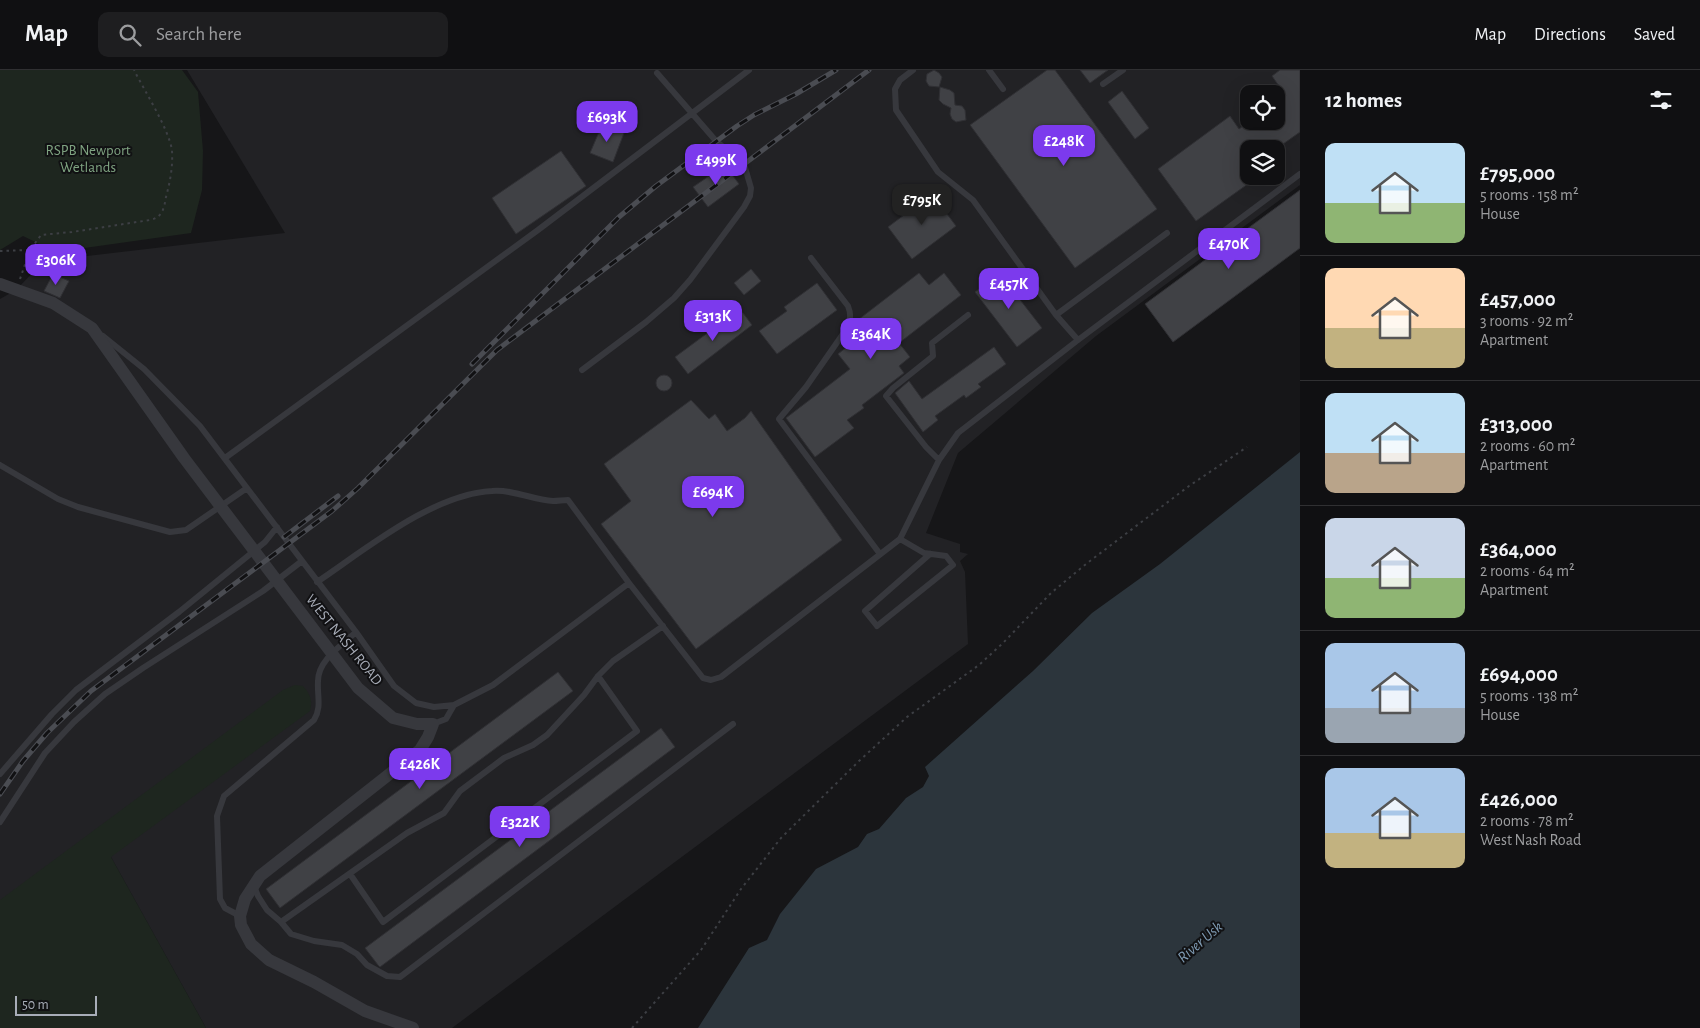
<!DOCTYPE html>
<meta charset="utf-8">
<style>
:root{--surface:#101012;--page:#1e1e20;--text:#f1f3f6;--muted:#9c9d9f;--line:#303032;--accent:#7c3aed}
body{margin:0;font-family:"Alegreya Sans",sans-serif;background:var(--page);color:var(--text);height:100vh;display:flex;flex-direction:column;font-size:19px;white-space:nowrap}
*{box-sizing:border-box;margin:0}
p{font-size:16px;color:var(--muted)}
.icon{flex:none;width:28px;height:28px;fill:none;stroke:currentColor;stroke-width:2;stroke-linecap:round;stroke-linejoin:round}
.map{position:relative;flex:1;overflow:hidden}
.sheet{display:flex;flex-direction:column;background:var(--surface);width:400px}
.sheet>*{flex:none}
.tools{position:absolute;left:1240px;top:15px;display:grid;gap:10px}
.tools a{display:grid;place-items:center;width:45px;height:45px;border-radius:10px;background:var(--surface);box-shadow:0 5px 20px #0002,0 0 0 1px var(--line);font-size:25px}
.scale{position:absolute;left:15px;bottom:12px;width:82px;box-sizing:border-box;padding-left:5px;border:2px solid #a8adb8;border-top:0;font-size:14px;line-height:18px;white-space:nowrap;color:#a8adb8;-webkit-text-stroke:4px #111113;paint-order:stroke}
.price{position:absolute;translate:-50% -42px;padding:0 11px;border-radius:10px;background:var(--accent);color:#fff;font-size:16px;line-height:32px;filter:drop-shadow(0 1px 2px #0008)}
.price::after{content:'';position:absolute;left:50%;top:30px;width:15px;height:11px;margin-left:-8px;background:inherit;clip-path:polygon(0 0,100% 0,50% 100%)}
.price.selected{background:#222;color:#fff}
ul{padding:0;list-style:none}
li{display:flex;align-items:center;gap:15px;height:125px;padding:0 25px}
li+li{border-top:1px solid var(--line)}
li span{display:grid;place-items:center;flex:none;width:140px;height:100px;border-radius:10px;color:#555}
li>.icon{margin-inline-start:auto}
span .icon{width:60px;height:60px;fill:#fffc;stroke-width:1}
li b{font-size:21px}
h2{display:flex;justify-content:space-between;align-items:center;height:60px;padding:0 25px;font-size:21px}
header{display:flex;align-items:center;gap:30px;box-sizing:border-box;height:70px;padding:0 25px;background:var(--surface);border-bottom:1px solid var(--line)}
header strong{font-size:24px}
nav{display:flex;gap:28px;margin-inline-start:auto;font-size:18px}
.search{width:350px;height:45px;background:var(--page);display:flex;align-items:center;gap:12px;box-sizing:border-box;padding:0 18px;border-radius:10px;color:var(--muted);font-size:19px}
main{display:flex;flex:1;min-height:0}
.map>svg:first-child{display:block}
</style>
<header>
<strong>Map</strong>
<div class="search"><svg class="icon" aria-label="search" viewBox="0 0 24 24"><circle cx="10" cy="10" r="6"/><path d="M15 15l6 6"/></svg>Search here</div>
<nav><a>Map</a><a>Directions</a><a>Saved</a></nav>
</header>
<main>
<div class="map">
<svg width="1300" height="958" viewBox="0 0 1300 958">
<rect width="100%" height="100%" fill="#161618"/>
<path fill="#222225" fill-rule="evenodd" d="M187,0h1113v115l-204,151 -138,117 -32,80 34,11v8l8,2 -8,7 5,11 3,72 -516,384h-246l-95,-171 -111,74v-632l16,-9 28,-29 241,-28zM1249,24h27v27h-27zM1249,79h27v27h-27z"/>
<path fill="#1e261f" d="M0,0h182l16,22 5,59 -1,39 -11,43 -135,19 -33,-16 -23,14z
M295,615l8,1c7,8 10,14 7,25l-199,146 95,171h-206v-128l283,-210z"/>
<path fill="#2c353c" d="M1300,382v576h-602l51,-80 18,-8 13,-26 36,-45 42,-22 9,-13 12,-5 27,-31 17,-11 6,-11 -4,-9 108,-96 59,-58 68,-49z"/>
<path fill="#404145" stroke="#303034" d="M934,0l5,3 3,4 -3,10 -10,-1 -3,-5 1,-7z
M1047,0h8l102,139 -82,59 -105,-143z
M1080,0h28l-18,13z
M1280,0h20v62l-24,17h-27v27h10l-63,45 -38,-52 72,-53 9,13 11,-8h26v-18l10,-7 -14,-20z
M940,17l10,3 4,3 1,12 7,1 3,4 1,10 -10,2 -4,-3 -2,-5 1,-6 -8,-4 -4,-4z
M1122,21l27,37 -14,11 -27,-37z
M602,55l22,8 -11,29 -23,-9z
M561,81l25,35 -70,48 -24,-36z
M725,95l14,19 -31,23 -15,-20z
M1300,120v58l-127,94 -28,-38z
M932,124l24,32 -44,33 -24,-32z
M751,199l10,12 -17,14 -10,-12z
M919,203l10,12 15,-12 17,22 -62,48 11,14 -11,9 5,7 -42,32 2,3 -17,12 7,8 -39,29 -29,-39 64,-49 -12,-15 25,-20 -9,-11z
M53,204l16,7 -9,17 -16,-7z
M1000,204l42,54 -25,19 -42,-55z
M817,213l20,27 -60,44 -18,-23 28,-20 -3,-4z
M740,239l12,16 -64,49 -13,-17z
M994,277l12,17 -28,20 3,3 -15,11 -2,-3 -29,21 3,4 -15,12 -28,-39 14,-12 13,18z
M656 313a8 8 0 1 1 16 0a8 8 0 1 1-16 0Z
M691,330l18,19 6,-5 12,17 18,-13 6,-7 91,129 -146,109 -95,-125 30,-23 -27,-37z
M558,602l15,19 -293,217 -14,-19z
M661,658l14,19 -295,220 -2,-2 -13,-17z"/>
<g fill="none" stroke-linecap="round" stroke-linejoin="round">
<path stroke="#3d3f44" stroke-width="2" stroke-dasharray="2.5 4" stroke-linecap="butt" d="M0,181l30,-1
M20,209l10,-29 11,-15 31,-3 78,-12c13,-3 14,-12 16,-23 4,-15 7,-30 6,-46 -2,-20 -28,-61 -38,-81
M632,958l69,-78 40,-61 40,-51 78,-77 48,-44 72,-52 24,-22 48,-50 35,-29 103,-78 58,-39"/>
<path stroke="#37383d" stroke-width="6" d="M913,0l-13,10 -5,9 1,21 42,62 35,28 83,115 22,25
M989,0l14,19
M1103,14l20,-14
M811,188l37,48c4,10 2,16 -3,25l-39,56 -27,32 101,135
M1056,245l111,-82
M103,266l41,33 56,57 156,206 38,54 22,17 18,4 20,-2 39,-20 136,-102 -61,-83c-5,0 -10,1 -15,1 -20,-1 -40,-12 -61,-10 -59,3 -126,58 -175,91
M582,300l64,-48 28,-24 16,-18 54,-73 6,-11 1,-8 -7,-24 -28,-23 -59,-68
M225,388l313,-228 211,-160
M939,390l-13,-13 -40,-51 7,-8 40,-32 -1,-13 36,-28
M0,395l58,34 20,8 92,25 16,-2 61,-42
M900,469l24,14 22,3 7,9 -76,61 -12,-15 65,-57
M629,513l74,95 8,2 10,-3 179,-138 39,-79 19,-27 120,-93 222,-166
M433,654l13,-5 8,-14
M0,704l52,-60 24,-24 103,-78 86,-70 12,-15
M0,752l45,-69 29,-31 31,-28 38,-26 120,-77 39,-30
M350,804l33,48 254,-191 -39,-55
M254,816l4,10 9,14 14,12 10,12 23,7 28,4 15,9 10,11 20,11 13,1 333,-253
M240,846l-15,-8 -5,-9 -3,-83 7,-20 90,-76c8,-13 3,-24 4,-39 0,-21 24,-36 38,-49
M281,852l126,-89 37,-20 16,-22 44,-33 29,-13 14,-10 37,-40 14,-19 15,-15 50,-35"/>
<path stroke="#37383d" stroke-width="12" d="M0,214l53,19 39,25 92,130 174,230 35,30 24,6h16l-5,13 -8,13 -160,126 -15,23 -5,17 1,9 10,19 18,16 45,22 51,29 48,17"/>
<g stroke="#4a4c52" stroke-width="5">
<path id="rail" d="M472,294l147,-147 37,-31 81,-60 17,-11 42,-21 40,-24
M284,467l54,-41
M0,724l23,-33 24,-28 44,-42 241,-180 26,-23 139,-138 372,-280"/>
</g>
<use href="#rail" stroke="#111113" stroke-width="3" stroke-dasharray="9" stroke-linecap="butt"/>
</g>
<g text-anchor="middle" dominant-baseline="central" stroke-width="4" stroke-linejoin="round" paint-order="stroke">
<g font-size="15" fill="#7fa381" stroke="#111113">
<text x="88" y="80">RSPB Newport<tspan x="88" dy="17">Wetlands</tspan></text>
</g>
<g font-size="15" fill="#a8adb8" stroke="#111113">
<text transform="translate(344 570) rotate(51)">WEST NASH ROAD</text>
</g>
<g font-size="16" font-style="italic" fill="#7f9bb3" stroke="#111113">
<text transform="translate(1200 872) rotate(-41)">River Usk</text>
</g>
</g>
</svg>
<div class="tools">
<a><svg class="icon" aria-label="locate" viewBox="0 0 24 24"><circle cx="12" cy="12" r="6"/><path d="M12 2v4M12 18v4M2 12h4M18 12h4"/></svg></a>
<a><svg class="icon" aria-label="layers" viewBox="0 0 24 24"><path d="M12 4l9 5-9 5-9-5zM3 14l9 5 9-5"/></svg></a>
</div>
<div class="scale">50 m</div>
<b class="price" style="left:607px;top:73px">£693K</b>
<b class="price" style="left:1064px;top:97px">£248K</b>
<b class="price" style="left:716px;top:116px">£499K</b>
<b class="price selected" style="left:922px;top:156px">£795K</b>
<b class="price" style="left:1229px;top:200px">£470K</b>
<b class="price" style="left:56px;top:216px">£306K</b>
<b class="price" style="left:1009px;top:240px">£457K</b>
<b class="price" style="left:713px;top:272px">£313K</b>
<b class="price" style="left:871px;top:290px">£364K</b>
<b class="price" style="left:713px;top:448px">£694K</b>
<b class="price" style="left:420px;top:720px">£426K</b>
<b class="price" style="left:520px;top:778px">£322K</b>
</div>
<section class="sheet">
<h2>12 homes<svg class="icon" aria-label="filters" viewBox="0 0 24 24"><path d="M4 7h16M4 17h16"/><circle cx="9" cy="7" r="2"/><circle cx="15" cy="17" r="2"/></svg></h2>
<ul>
<li><span style="background:linear-gradient(#bfe0f5 60%,#8fb573 0)"><svg class="icon" aria-label="home" viewBox="0 0 24 24"><path d="M3 11l9-7 9 7M6 9v11h12V9"/></svg></span><div><b>£795,000</b><p>5 rooms · 158 m²</p><p>House</p></div></li>
<li><span style="background:linear-gradient(#ffd9b3 60%,#c2b280 0)"><svg class="icon" aria-label="home" viewBox="0 0 24 24"><path d="M3 11l9-7 9 7M6 9v11h12V9"/></svg></span><div><b>£457,000</b><p>3 rooms · 92 m²</p><p>Apartment</p></div></li>
<li><span style="background:linear-gradient(#bfe0f5 60%,#b9a48a 0)"><svg class="icon" aria-label="home" viewBox="0 0 24 24"><path d="M3 11l9-7 9 7M6 9v11h12V9"/></svg></span><div><b>£313,000</b><p>2 rooms · 60 m²</p><p>Apartment</p></div></li>
<li><span style="background:linear-gradient(#c9d6e8 60%,#8fb573 0)"><svg class="icon" aria-label="home" viewBox="0 0 24 24"><path d="M3 11l9-7 9 7M6 9v11h12V9"/></svg></span><div><b>£364,000</b><p>2 rooms · 64 m²</p><p>Apartment</p></div></li>
<li><span style="background:linear-gradient(#a9c7e8 65%,#9aa5b1 0)"><svg class="icon" aria-label="home" viewBox="0 0 24 24"><path d="M3 11l9-7 9 7M6 9v11h12V9"/></svg></span><div><b>£694,000</b><p>5 rooms · 138 m²</p><p>House</p></div></li>
<li><span style="background:linear-gradient(#a9c7e8 65%,#c2b280 0)"><svg class="icon" aria-label="home" viewBox="0 0 24 24"><path d="M3 11l9-7 9 7M6 9v11h12V9"/></svg></span><div><b>£426,000</b><p>2 rooms · 78 m²</p><p>West Nash Road</p></div></li>
</ul>
</section>
</main>
